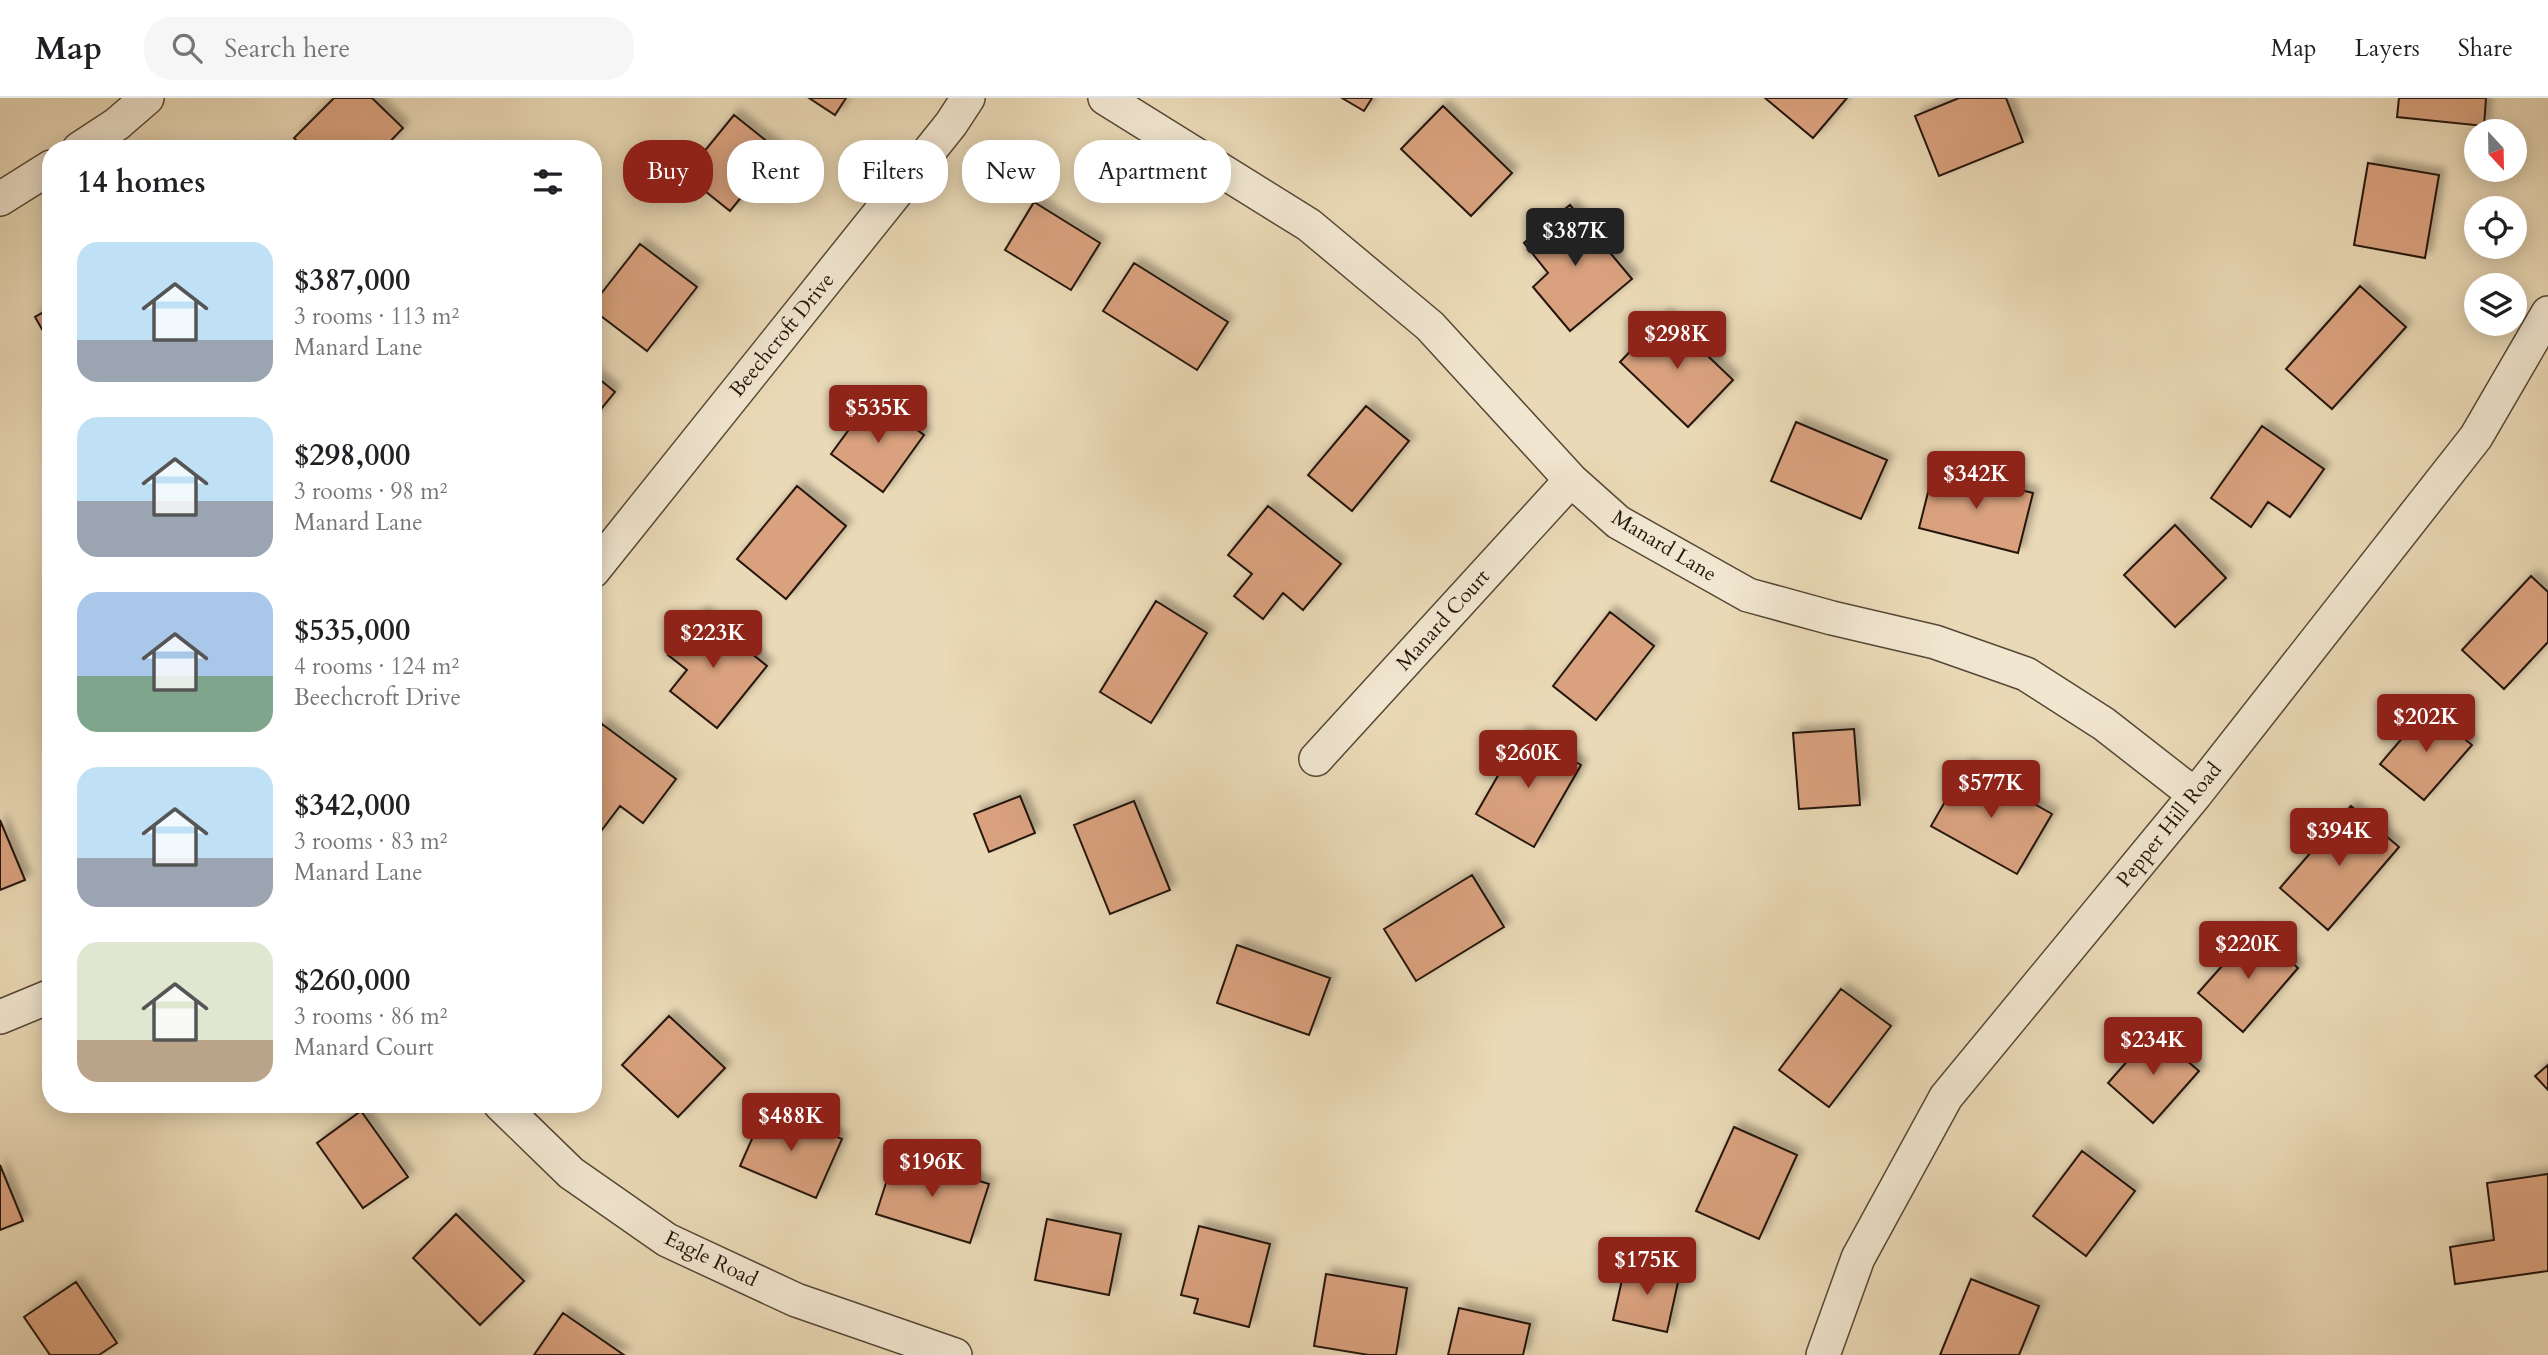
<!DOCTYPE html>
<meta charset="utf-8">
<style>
:root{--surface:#fff;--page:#f6f6f6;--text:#202124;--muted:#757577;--line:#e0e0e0;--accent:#8f2418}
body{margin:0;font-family:Cardo,serif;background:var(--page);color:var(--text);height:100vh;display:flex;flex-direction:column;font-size:26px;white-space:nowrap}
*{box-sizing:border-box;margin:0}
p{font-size:23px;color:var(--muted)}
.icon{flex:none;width:38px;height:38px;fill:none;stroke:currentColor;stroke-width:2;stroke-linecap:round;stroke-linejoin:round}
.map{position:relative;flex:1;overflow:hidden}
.side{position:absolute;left:42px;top:42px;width:560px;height:973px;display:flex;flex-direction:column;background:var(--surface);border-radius:28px;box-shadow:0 4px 18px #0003}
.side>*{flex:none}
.hud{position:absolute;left:623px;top:42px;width:665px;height:63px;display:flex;gap:14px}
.needle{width:46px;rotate:158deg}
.tools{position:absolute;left:2464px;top:21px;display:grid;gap:14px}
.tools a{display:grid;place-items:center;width:63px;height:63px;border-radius:50%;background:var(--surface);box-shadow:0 4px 18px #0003;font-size:35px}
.price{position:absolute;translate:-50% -60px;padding:0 16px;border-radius:7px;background:var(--accent);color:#fff;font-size:23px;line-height:46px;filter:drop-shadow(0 2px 4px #0008)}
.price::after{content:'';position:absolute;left:50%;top:42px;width:21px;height:16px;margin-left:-10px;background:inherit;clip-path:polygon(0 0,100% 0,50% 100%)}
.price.current{background:#222;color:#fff}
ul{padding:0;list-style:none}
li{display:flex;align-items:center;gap:21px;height:175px;padding:0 35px}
li span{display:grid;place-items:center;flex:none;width:196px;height:140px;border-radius:21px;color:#555}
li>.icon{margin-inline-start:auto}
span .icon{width:84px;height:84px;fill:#fffc;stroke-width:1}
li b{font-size:30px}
h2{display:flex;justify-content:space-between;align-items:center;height:84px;padding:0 35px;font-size:30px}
.pill{padding:0 24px;border-radius:28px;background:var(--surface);box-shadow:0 4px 18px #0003;font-size:24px;line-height:63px}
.pill.current{background:var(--accent);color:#fff}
header{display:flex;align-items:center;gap:42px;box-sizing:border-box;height:98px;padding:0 35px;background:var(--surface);border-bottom:2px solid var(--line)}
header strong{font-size:33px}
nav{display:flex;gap:38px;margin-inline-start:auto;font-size:24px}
.search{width:490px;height:63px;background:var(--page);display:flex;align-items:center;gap:18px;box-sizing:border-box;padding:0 24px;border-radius:28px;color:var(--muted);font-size:26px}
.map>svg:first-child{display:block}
</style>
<header>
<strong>Map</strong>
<div class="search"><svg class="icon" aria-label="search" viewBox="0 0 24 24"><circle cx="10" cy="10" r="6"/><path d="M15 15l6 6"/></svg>Search here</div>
<nav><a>Map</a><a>Layers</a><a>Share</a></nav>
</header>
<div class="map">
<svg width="2548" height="1257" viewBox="0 0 2548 1257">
<defs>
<filter id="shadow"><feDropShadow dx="6" dy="-6" stdDeviation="3.5" flood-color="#0004"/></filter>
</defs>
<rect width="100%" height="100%" fill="#ead9b6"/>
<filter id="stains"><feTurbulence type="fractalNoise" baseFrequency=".00286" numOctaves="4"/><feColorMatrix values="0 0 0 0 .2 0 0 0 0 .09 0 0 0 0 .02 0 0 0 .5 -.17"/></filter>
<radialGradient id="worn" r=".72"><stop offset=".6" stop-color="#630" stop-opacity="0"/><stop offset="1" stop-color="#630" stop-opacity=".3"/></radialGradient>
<path fill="#d9a17e" stroke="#25170c" stroke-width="2" filter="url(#shadow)" d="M334,0h38l31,30 -20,21h-79l-10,-11z
M809,0h37l-11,17z
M1342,0h30l-8,13z
M1765,0h82l-34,40z
M1959,0h47l17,44 -84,34 -24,-60z
M2399,0h87l-2,28 -87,-9z
M1443,8l69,67 -41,43 -70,-67z
M734,17l45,36 -49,60 -45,-36z
M2368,65l71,12 -14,83 -71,-13z
M1034,104l66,41 -29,47 -66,-40z
M1570,107l62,74 -62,52 -37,-44 15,-14 -24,-30z
M640,146l57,43 -50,64 -54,-41v-6z
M1134,165l94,59 -31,48 -94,-59z
M2360,188l46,41 -74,82 -46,-40z
M51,210v37l-16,-28z
M1665,217l68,65 -45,47 -68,-65z
M593,276l22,18 -22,27z
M873,299l51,38 -41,57 -52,-38z
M1366,308l43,35 -57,70 -44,-36z
M1796,324l91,38 -26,59 -90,-38z
M2262,328l62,43 -34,48 -22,-15 -17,25 -40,-29z
M1934,371l99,24 -15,60 -99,-25z
M797,388l49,40 -60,73 -49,-40z
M1268,408l73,58 -38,46 -20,-17 -20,26 -29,-23 18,-22 -24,-19z
M2175,427l51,53 -51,49 -51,-52z
M2531,478l17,16v50l-44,47 -42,-39z
M1156,503l51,32 -56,90 -51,-31z
M1610,514l44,34 -58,74 -43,-34z
M701,515l66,53 -50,62 -47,-37 17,-21 -19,-15z
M2428,610l44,37 -48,55 -44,-36z
M602,626l74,55 -33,44 -23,-17 -22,29 -5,-4v-95z
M1854,631l6,76 -61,4 -6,-76z
M1523,634l58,33 -47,82 -58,-33z
M1966,667l86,49 -35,60 -86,-48z
M1020,698l15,37 -46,19 -15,-38z
M1134,703l36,89 -60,24 -36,-89z
M2351,708l48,41 -71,83 -48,-42z
M0,722l25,60 -25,10z
M1472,777l32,52 -88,54 -32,-52z
M2254,832l44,38 -55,64 -45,-39z
M1237,847l93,33 -21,57 -92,-32z
M1841,891l50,37 -62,81 -50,-37z
M669,918l56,52 -47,49 -56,-52z
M2153,934l46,39 -46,52 -45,-40z
M2548,967v25l-13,-14z
M766,1009l76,32 -26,59 -76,-32z
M361,1013l47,66 -45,31 -46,-65z
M1734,1029l63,28 -38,84 -63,-28z
M2082,1053l53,40 -49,65 -53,-40z
M895,1057l94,29 -19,59 -94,-29z
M0,1067l23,56 -23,9z
M2548,1076v97l-93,13 -5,-37 44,-7 -7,-57z
M456,1116l68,67 -44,44 -67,-67z
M1047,1121l74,15 -12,61 -74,-15z
M1199,1128l71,18 -21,83 -55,-14 4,-14 -17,-4z
M1626,1164l54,11 -13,59 -54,-12z
M1326,1176l81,14 -11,67h-27l-55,-9z
M1971,1181l68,27 -20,49h-79z
M76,1184l41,61 -18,12h-49l-26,-38z
M1459,1210l71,16 -7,31h-75z
M563,1215l61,42h-90z"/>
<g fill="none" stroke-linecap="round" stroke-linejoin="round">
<g stroke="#564836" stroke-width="36">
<path id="street" d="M1105,0l204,127 121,101 141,154 47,42 130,73 84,23 103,24 91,32 78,50 91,71
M79,51l38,-25 30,-26
M0,101l51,-32
M593,473l358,-447 17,-26
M1316,661l255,-279
M0,919l51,-21
M500,1006l71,69 96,67 129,60 159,55
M1823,1257l35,-97 88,-161 249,-302 281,-358 72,-124"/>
</g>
<use href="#street" stroke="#f1e6d0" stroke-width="33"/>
</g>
<g text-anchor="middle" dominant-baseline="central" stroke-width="5" stroke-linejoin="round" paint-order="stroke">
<g font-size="21" fill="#25170c" stroke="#f1e6d0">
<text transform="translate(782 237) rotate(-51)">Beechcroft Drive</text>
<text transform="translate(1664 448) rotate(31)">Manard Lane</text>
<text transform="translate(1443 522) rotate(-48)">Manard Court</text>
<text transform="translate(2169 727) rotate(-51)">Pepper Hill Road</text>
<text transform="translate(711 1161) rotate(26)">Eagle Road</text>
</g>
</g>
<rect width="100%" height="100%" filter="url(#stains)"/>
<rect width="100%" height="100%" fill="url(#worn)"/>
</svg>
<div class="tools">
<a><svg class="needle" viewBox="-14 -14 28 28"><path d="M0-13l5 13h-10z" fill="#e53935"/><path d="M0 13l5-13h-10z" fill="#757577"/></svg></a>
<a><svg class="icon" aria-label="locate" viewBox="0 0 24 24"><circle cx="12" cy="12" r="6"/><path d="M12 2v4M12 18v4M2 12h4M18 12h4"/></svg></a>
<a><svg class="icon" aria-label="layers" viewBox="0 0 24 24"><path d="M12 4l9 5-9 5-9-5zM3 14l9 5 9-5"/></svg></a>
</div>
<b class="price current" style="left:1575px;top:170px">$387K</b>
<b class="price" style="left:1677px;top:273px">$298K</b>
<b class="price" style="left:878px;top:347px">$535K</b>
<b class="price" style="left:1976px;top:413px">$342K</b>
<b class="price" style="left:713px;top:572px">$223K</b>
<b class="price" style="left:2426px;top:656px">$202K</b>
<b class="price" style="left:1528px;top:692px">$260K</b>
<b class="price" style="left:1991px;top:722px">$577K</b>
<b class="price" style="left:2339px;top:770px">$394K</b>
<b class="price" style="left:2248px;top:883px">$220K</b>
<b class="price" style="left:2153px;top:979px">$234K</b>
<b class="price" style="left:791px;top:1055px">$488K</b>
<b class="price" style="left:932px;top:1101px">$196K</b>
<b class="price" style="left:1647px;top:1199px">$175K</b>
<div class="hud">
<a class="pill current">Buy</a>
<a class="pill">Rent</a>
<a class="pill">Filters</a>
<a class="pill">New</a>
<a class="pill">Apartment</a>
</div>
<section class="side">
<h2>14 homes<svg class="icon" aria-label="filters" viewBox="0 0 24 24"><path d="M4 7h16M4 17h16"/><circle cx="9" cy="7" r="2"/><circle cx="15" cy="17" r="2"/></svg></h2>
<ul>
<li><span style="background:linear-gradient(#bfe0f5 70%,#9aa5b1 0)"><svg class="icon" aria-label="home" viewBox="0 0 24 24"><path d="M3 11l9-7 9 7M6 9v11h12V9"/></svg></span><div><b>$387,000</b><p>3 rooms · 113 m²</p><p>Manard Lane</p></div></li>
<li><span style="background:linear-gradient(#bfe0f5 60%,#9aa5b1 0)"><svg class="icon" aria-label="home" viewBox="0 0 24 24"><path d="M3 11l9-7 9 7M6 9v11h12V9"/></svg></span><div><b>$298,000</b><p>3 rooms · 98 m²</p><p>Manard Lane</p></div></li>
<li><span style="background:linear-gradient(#a9c7e8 60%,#7fa58c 0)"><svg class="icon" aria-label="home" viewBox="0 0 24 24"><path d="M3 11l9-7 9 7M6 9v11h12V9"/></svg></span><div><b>$535,000</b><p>4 rooms · 124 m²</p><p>Beechcroft Drive</p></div></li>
<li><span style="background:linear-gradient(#bfe0f5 65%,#9aa5b1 0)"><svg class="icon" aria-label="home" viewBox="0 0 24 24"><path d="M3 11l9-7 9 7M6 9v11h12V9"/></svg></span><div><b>$342,000</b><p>3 rooms · 83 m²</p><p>Manard Lane</p></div></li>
<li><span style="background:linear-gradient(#dfe7d0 70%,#b9a48a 0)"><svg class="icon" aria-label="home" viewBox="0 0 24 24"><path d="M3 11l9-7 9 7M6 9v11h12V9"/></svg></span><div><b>$260,000</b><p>3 rooms · 86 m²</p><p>Manard Court</p></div></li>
</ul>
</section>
</div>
